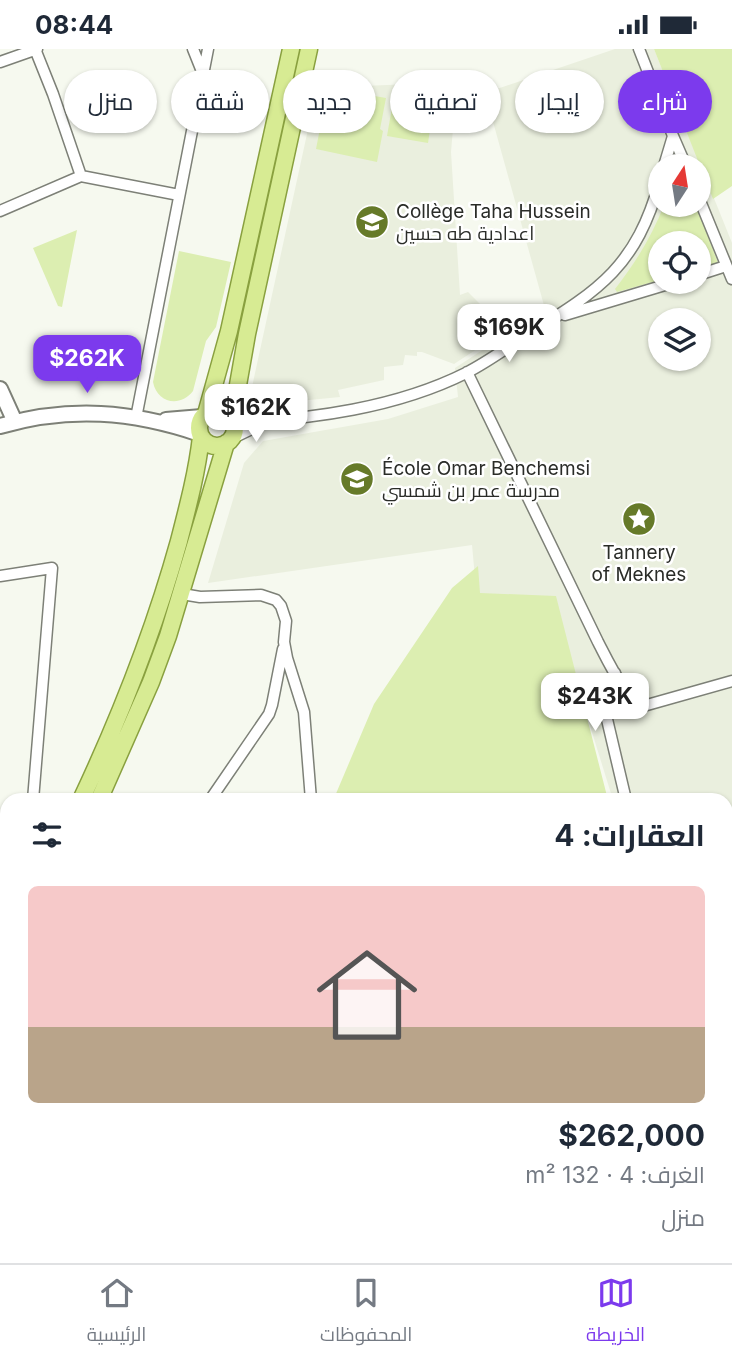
<!DOCTYPE html>
<html lang="ar">
<meta charset="utf-8">
<style>
:root{--surface:#fff;--page:#f6f6f7;--text:#1f2937;--muted:#747a83;--line:#e0e1e3;--accent:#7c3aed}
body{margin:0;font-family:Inter,Cairo,sans-serif;background:var(--page);color:var(--text);direction:rtl;height:100vh;display:flex;flex-direction:column;font-size:26px;white-space:nowrap}
*{box-sizing:border-box;margin:0}
p{font-size:23px;color:var(--muted)}
.icon{flex:none;width:38px;height:38px;fill:none;stroke:currentColor;stroke-width:2;stroke-linecap:round;stroke-linejoin:round}
.map{position:relative;flex:1;overflow:hidden;direction:ltr}
.sheet{position:absolute;left:0px;top:744px;width:733px;height:471px;display:flex;flex-direction:column;background:var(--surface);border-radius:21px 21px 0 0;box-shadow:0 2px 5px #0004;direction:rtl}
.sheet>*{flex:none}
.hud{position:absolute;left:21px;top:21px;width:691px;height:63px;direction:rtl;display:flex;gap:14px}
.needle{width:46px;rotate:12deg}
.controls{position:absolute;left:648px;top:105px;display:grid;gap:14px}
.controls a{display:grid;place-items:center;width:63px;height:63px;border-radius:50%;background:var(--surface);box-shadow:0 2px 5px #0004;font-size:35px}
.price{position:absolute;translate:-50% -60px;padding:0 16px;border-radius:14px;background:#fff;color:#222;font-size:23px;line-height:46px;filter:drop-shadow(0 2px 4px #0008)}
.price::after{content:'';position:absolute;left:50%;top:42px;width:21px;height:16px;margin-left:-10px;background:inherit;clip-path:polygon(0 0,100% 0,50% 100%)}
.price.current{background:var(--accent);color:#fff}
ul{padding:0;list-style:none}
li{display:grid;align-content:center;gap:14px;height:371px;padding:0 28px}
li+li{border-top:2px solid var(--line)}
li span{display:grid;place-items:center;height:217px;border-radius:10px;color:#555}
li>.icon{margin-inline-start:auto}
span .icon{width:126px;height:126px;fill:#fffc;stroke-width:1}
li b{font-size:30px}
h2{display:flex;justify-content:space-between;align-items:center;height:84px;padding:0 28px;font-size:30px}
.chip{padding:0 24px;border-radius:32px;background:var(--surface);box-shadow:0 2px 5px #0004;font-size:24px;line-height:63px}
.chip.current{background:var(--accent);color:#fff}
.status{display:flex;justify-content:space-between;align-items:center;height:49px;padding:0 35px;background:var(--surface);direction:ltr}
.status svg{height:19px;fill:currentColor}
.dock{display:flex;justify-content:space-around;align-items:center;height:98px;border-top:2px solid var(--line);background:var(--surface);font-size:19px;color:var(--muted)}
.dock a{display:grid;justify-items:center;gap:4px}
.dock .current{color:var(--accent)}
.map>svg:first-child{display:block}
</style>
<div class="status"><b>08:44</b><svg viewBox="0 0 49 12"><path d="M0 12V9h3v3zM5 12V6h3v6zM10 12V3h3v9zM15 12V0h3v12zM26 1h20v11H26zM47 4h2v5h-2z"/></svg></div>
<div class="map">
<svg width="732" height="1214" viewBox="0 0 732 1214">
<rect width="100%" height="100%" fill="#f6f9ef"/>
<path fill="#eaefde" fill-rule="evenodd" d="M615,0h39l78,194v846l-6,2v-291h-113l-61,-197 -75,-4 -5,-54 -264,38 36,-120 19,-22 125,-22 70,-22 -3,-29 90,-59 -60,-216zM660,117h38v39h-38zM660,194h38v39h-38zM660,271h38v39h-38z
M457,33l-6,70 9,143 8,-3 38,38 -52,34 -32,-12h-5v4l-12,-1 -2,10 -19,2v13l-46,10 2,7 -71,7 -10,-3 -7,-14 65,-299z"/>
<path fill="#dceeb1" d="M654,0h78v137l-19,13z
M395,41l40,7 -7,46 -41,-7z
M369,46l17,3 -6,31 3,2 -6,31 -61,-13 6,-31 41,8z
M664,156h32l22,58 -20,6v-26h-38v37l-43,12 -2,-3c21,-27 37,-53 49,-84z
M77,181l-15,77 -4,-1 -25,-58z
M179,202l52,11 -15,65 -10,14 -13,50c-13,17 -36,12 -40,-9z
M478,517l2,27 76,3 52,204h-268l-5,-4 39,-92 78,-116z
M0,1077l7,5v56l-7,-4z"/>
<g fill="none" stroke-linecap="round" stroke-linejoin="round">
<g stroke="#7d8077" stroke-width="13">
<path id="street" d="M35,0l18,45 28,82
M193,0l10,25
M639,0l34,87 -9,30
M0,13l37,-13
M673,87l13,30
M698,147l34,83
M0,162l81,-35 98,19
M698,226l28,-9
M565,266l110,-33
M467,323l131,270c9,17 29,62 49,63l85,-24
M136,369l72,-369
M234,374c78,-4 162,-15 232,-50 22,-11 43,-27 64,-40 71,-44 106,-67 130,-152
M231,390l33,-16
M0,527l52,-8 -19,232
M182,545l18,3 61,-2 15,5 5,6 5,15 -2,21 3,16 17,54 7,88
M615,624l-13,25 24,102
M210,751l59,-86 3,-9 11,-56
M0,818l7,-14
M726,1025l6,-3"/>
</g>
<g stroke="#7d8077" stroke-width="18">
<path id="secondary" d="M0,340l15,33
M166,371l36,-3
M0,377c70,-20 132,-15 200,8
M0,1150l7,3
M0,1181l7,4
M44,1208l18,6
M108,1208l13,6"/>
</g>
<g stroke="#89a03f" stroke-width="19">
<path id="primary" d="M199 379a18 18 0 1 1 36 0a18 18 0 1 1-36 0Z
M206,365l23,-83 62,-282
M232,370l15,-85 62,-285
M81,751c40,-85 73,-169 98,-259 9,-35 18,-69 22,-104
M99,751l52,-118 17,-46 58,-193
M0,895l7,-10
M0,930l7,-10"/>
</g>
<use href="#street" stroke="#fff" stroke-width="10"/>
<use href="#secondary" stroke="#fff" stroke-width="14"/>
<use href="#primary" stroke="#d7eb93" stroke-width="16"/>
</g>
<defs>
<g id="school-disc" transform="scale(1.75)"><circle r="9.5" fill="#667a29" stroke="#fff"/><path d="M0-5L7-2L0 1L-7-2ZM-4 1L0 2.5L4 1V4Q0 6-4 4Z" fill="#fff"/></g>
<g id="sight-disc" transform="scale(1.75)"><circle r="9.5" fill="#667a29" stroke="#fff"/><path d="M0-6L1.8-2.2L6-1.7L2.9 1.2L3.7 5.4L0 3.3L-3.7 5.4L-2.9 1.2L-6-1.7L-1.8-2.2Z" fill="#fff"/></g>
</defs>
<g fill-rule="evenodd">
<use href="#school-disc" x="372" y="173"/>
<use href="#school-disc" x="357" y="430"/>
<use href="#sight-disc" x="639" y="470"/>
</g>
<g text-anchor="middle" dominant-baseline="central" stroke-width="5" stroke-linejoin="round" paint-order="stroke">
<g font-size="19" fill="#2a2c28" stroke="#fff" text-anchor="start">
<text x="396" y="162">Collège Taha Hussein<tspan x="396" dy="22">اعدادية طه حسين</tspan></text>
<text x="382" y="419">École Omar Benchemsi<tspan x="382" dy="22">مدرسة عمر بن شمسي</tspan></text>
<text x="639" y="503" text-anchor="middle">Tannery<tspan x="639" dy="22">of Meknes</tspan></text>
</g>
</g>
</svg>
<div class="controls">
<a><svg class="needle" viewBox="-14 -14 28 28"><path d="M0-13l5 13h-10z" fill="#e53935"/><path d="M0 13l5-13h-10z" fill="#747a83"/></svg></a>
<a><svg class="icon" aria-label="locate" viewBox="0 0 24 24"><circle cx="12" cy="12" r="6"/><path d="M12 2v4M12 18v4M2 12h4M18 12h4"/></svg></a>
<a><svg class="icon" aria-label="layers" viewBox="0 0 24 24"><path d="M12 4l9 5-9 5-9-5zM3 14l9 5 9-5"/></svg></a>
</div>
<b class="price" style="left:509px;top:315px">$169K</b>
<b class="price current" style="left:87px;top:346px">$262K</b>
<b class="price" style="left:256px;top:395px">$162K</b>
<b class="price" style="left:595px;top:684px">$243K</b>
<div class="hud">
<a class="chip current">شراء</a>
<a class="chip">إيجار</a>
<a class="chip">تصفية</a>
<a class="chip">جديد</a>
<a class="chip">شقة</a>
<a class="chip">منزل</a>
</div>
<section class="sheet">
<h2>العقارات: 4<svg class="icon" aria-label="filters" viewBox="0 0 24 24"><path d="M4 7h16M4 17h16"/><circle cx="9" cy="7" r="2"/><circle cx="15" cy="17" r="2"/></svg></h2>
<ul>
<li><span style="background:linear-gradient(#f6c9c9 65%,#b9a48a 0)"><svg class="icon" aria-label="home" viewBox="0 0 24 24"><path d="M3 11l9-7 9 7M6 9v11h12V9"/></svg></span><div><b>$262,000</b><p>الغرف: 4 · 132 m²</p><p>منزل</p></div></li>
</ul>
</section>
</div>
<nav class="dock">
<a class="current"><svg class="icon" aria-label="map" viewBox="0 0 24 24"><path d="M3 6l6-2 6 2 6-2v14l-6 2-6-2-6 2zM9 4v14M15 6v14"/></svg>الخريطة</a>
<a><svg class="icon" aria-label="saved" viewBox="0 0 24 24"><path d="M7 4h10v16l-5-4-5 4z"/></svg>المحفوظات</a>
<a><svg class="icon" aria-label="home" viewBox="0 0 24 24"><path d="M3 11l9-7 9 7M6 9v11h12V9"/></svg>الرئيسية</a>
</nav>
